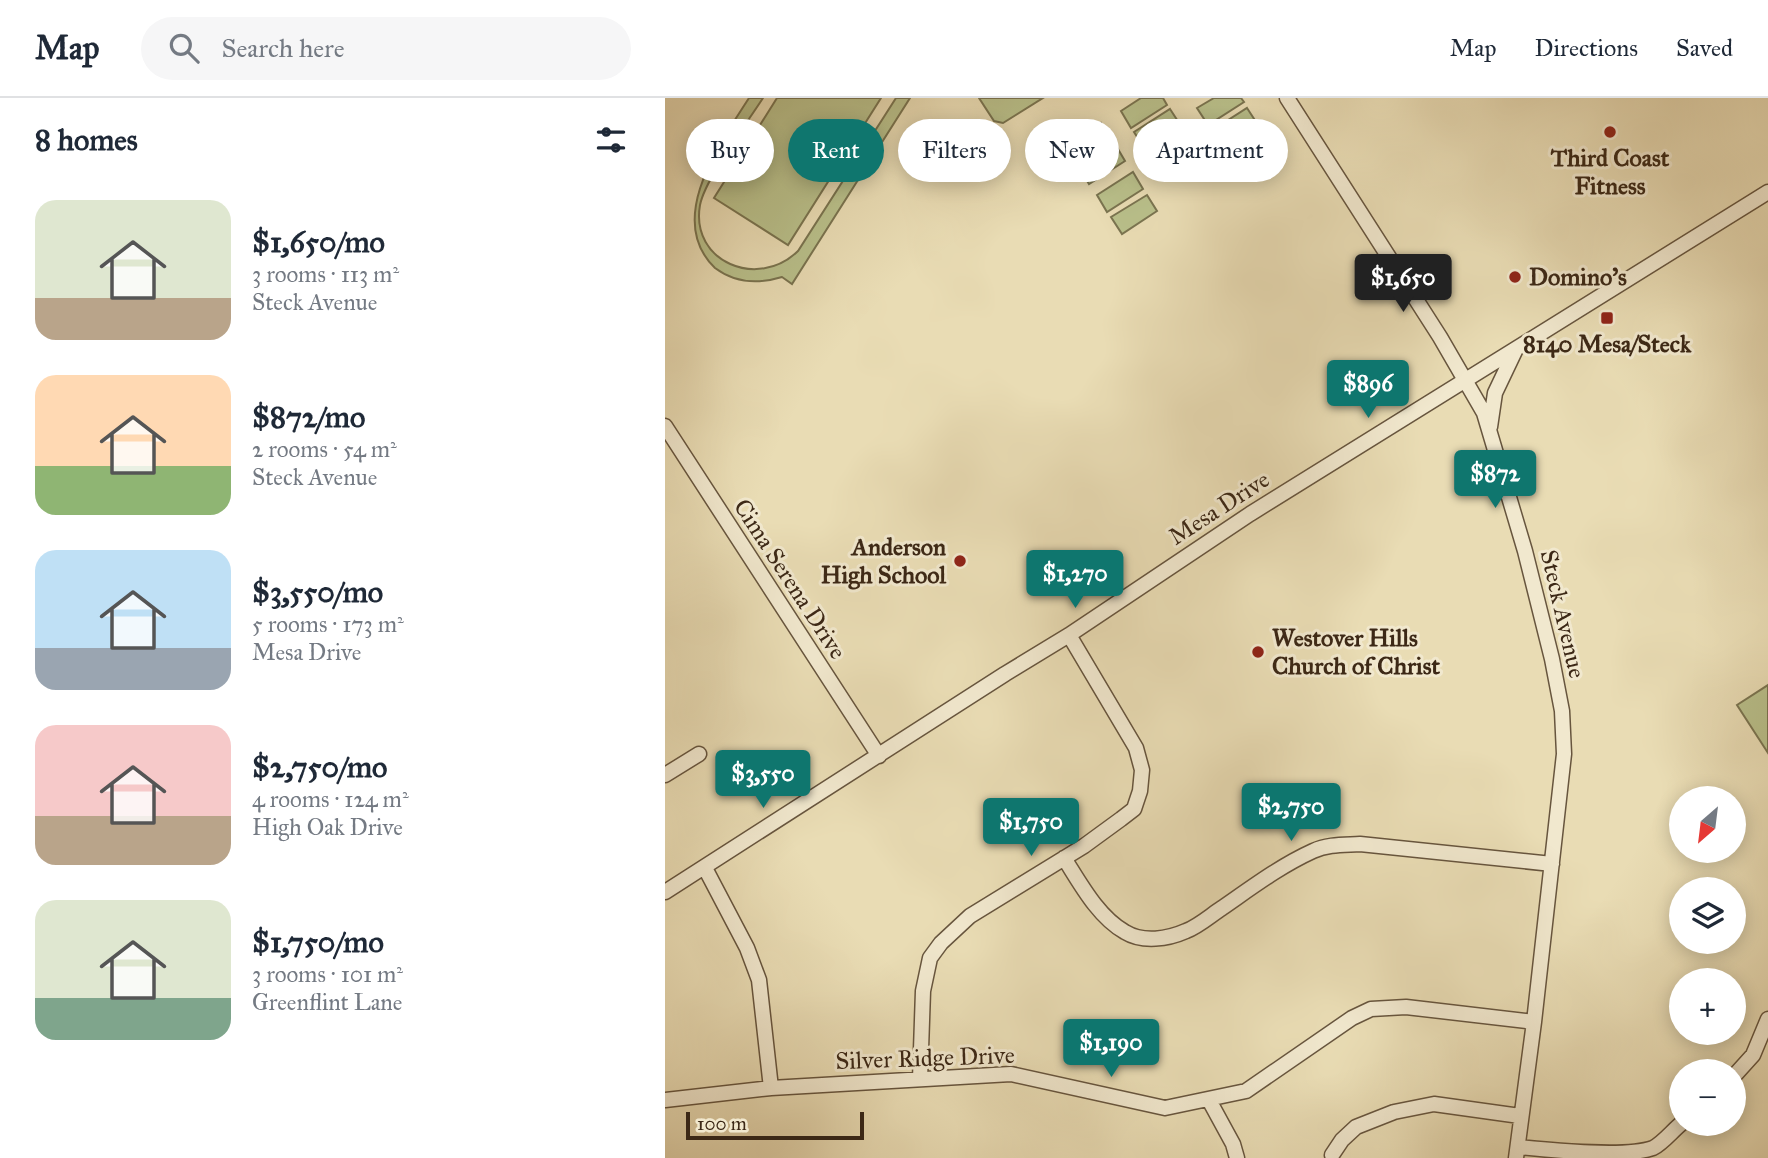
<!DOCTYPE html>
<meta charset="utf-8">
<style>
:root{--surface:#fff;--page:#f6f6f7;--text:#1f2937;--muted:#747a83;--line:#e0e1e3;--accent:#0f766e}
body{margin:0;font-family:"IM FELL Great Primer",serif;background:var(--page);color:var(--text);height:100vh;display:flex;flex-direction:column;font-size:26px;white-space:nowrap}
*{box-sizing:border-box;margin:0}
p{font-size:23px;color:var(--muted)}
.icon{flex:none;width:38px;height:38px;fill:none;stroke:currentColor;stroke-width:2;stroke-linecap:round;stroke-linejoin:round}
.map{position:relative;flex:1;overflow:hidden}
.details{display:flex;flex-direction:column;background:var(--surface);width:665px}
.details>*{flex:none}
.top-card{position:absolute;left:21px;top:21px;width:665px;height:63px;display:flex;gap:14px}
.needle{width:46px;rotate:208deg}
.fabs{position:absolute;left:1004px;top:688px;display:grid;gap:14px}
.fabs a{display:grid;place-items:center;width:77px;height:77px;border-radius:50%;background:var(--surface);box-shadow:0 4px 18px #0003;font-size:35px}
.scale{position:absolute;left:21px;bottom:18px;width:178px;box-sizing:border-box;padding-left:7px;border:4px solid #3c2816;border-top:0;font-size:19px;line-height:24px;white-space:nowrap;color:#3c2816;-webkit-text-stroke:5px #f1e8ce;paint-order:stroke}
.price{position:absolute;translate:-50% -60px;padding:0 16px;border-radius:7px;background:var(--accent);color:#fff;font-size:23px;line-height:46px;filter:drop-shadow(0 2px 4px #0008)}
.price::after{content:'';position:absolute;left:50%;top:42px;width:21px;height:16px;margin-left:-10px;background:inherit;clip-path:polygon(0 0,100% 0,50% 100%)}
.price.active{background:#222;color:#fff}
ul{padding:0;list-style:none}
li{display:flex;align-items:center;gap:21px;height:175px;padding:0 35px}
li span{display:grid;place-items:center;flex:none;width:196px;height:140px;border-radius:21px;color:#555}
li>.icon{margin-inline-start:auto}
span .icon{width:84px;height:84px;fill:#fffc;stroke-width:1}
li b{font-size:30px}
h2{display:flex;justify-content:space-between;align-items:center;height:84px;padding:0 35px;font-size:30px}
.chip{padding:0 24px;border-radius:32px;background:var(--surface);box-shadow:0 4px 18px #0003;font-size:24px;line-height:63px}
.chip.active{background:var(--accent);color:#fff}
header{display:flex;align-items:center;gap:42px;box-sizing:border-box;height:98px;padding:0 35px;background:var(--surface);border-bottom:2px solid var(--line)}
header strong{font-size:33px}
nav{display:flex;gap:38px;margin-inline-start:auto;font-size:24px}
.search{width:490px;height:63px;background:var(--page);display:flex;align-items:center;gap:18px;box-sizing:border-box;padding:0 24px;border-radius:38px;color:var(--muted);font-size:26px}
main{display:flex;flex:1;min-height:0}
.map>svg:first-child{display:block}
</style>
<header>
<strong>Map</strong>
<div class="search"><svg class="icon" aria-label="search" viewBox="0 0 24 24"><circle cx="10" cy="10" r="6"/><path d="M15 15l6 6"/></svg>Search here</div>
<nav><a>Map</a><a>Directions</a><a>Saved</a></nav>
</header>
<main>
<section class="details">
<h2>8 homes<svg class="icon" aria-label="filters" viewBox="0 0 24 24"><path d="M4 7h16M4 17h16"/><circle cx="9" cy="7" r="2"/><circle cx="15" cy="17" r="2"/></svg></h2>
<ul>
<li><span style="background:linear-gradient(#dfe7d0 70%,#b9a48a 0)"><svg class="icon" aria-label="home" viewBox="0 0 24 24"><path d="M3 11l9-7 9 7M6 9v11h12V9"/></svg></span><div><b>$1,650/mo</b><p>3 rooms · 113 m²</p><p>Steck Avenue</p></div></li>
<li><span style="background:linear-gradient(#ffd9b3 65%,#8fb573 0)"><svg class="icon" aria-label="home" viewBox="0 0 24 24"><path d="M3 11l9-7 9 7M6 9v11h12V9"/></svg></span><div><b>$872/mo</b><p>2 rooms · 54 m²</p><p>Steck Avenue</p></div></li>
<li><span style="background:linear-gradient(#bfe0f5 70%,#9aa5b1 0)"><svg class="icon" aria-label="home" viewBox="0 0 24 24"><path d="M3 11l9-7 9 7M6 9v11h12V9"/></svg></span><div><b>$3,550/mo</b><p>5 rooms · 173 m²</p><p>Mesa Drive</p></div></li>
<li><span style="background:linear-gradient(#f6c9c9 65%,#b9a48a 0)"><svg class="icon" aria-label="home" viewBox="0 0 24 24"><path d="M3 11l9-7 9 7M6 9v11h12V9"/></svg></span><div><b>$2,750/mo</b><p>4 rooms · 124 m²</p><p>High Oak Drive</p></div></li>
<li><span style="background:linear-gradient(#dfe7d0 70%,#7fa58c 0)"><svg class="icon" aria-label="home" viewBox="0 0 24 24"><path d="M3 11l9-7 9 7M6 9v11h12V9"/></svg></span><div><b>$1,750/mo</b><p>3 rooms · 101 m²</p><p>Greenflint Lane</p></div></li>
</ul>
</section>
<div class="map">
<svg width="1103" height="1060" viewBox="0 0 1103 1060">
<rect width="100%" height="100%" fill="#e9dcb4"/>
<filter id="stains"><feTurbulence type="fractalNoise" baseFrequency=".00286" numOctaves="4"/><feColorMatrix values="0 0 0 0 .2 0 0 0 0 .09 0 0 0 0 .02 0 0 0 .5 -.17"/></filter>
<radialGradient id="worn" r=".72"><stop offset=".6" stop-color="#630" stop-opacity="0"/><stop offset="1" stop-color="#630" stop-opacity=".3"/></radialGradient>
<path fill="#b9c08b" stroke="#7a7450" stroke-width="2" d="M84,0h14c-16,25 -58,81 -63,107 -10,57 58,85 98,46l98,-153h14l-118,186 -10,-7c-23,7 -47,6 -67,-9 -50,-48 4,-123 34,-170z
M112,0h104l-93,147 -74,-47z
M314,0h64l-40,25 -9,-2z
M476,0h22l4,7 -36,23 -10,-17z
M549,0h27l3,4 -36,23 -11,-17z
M582,10l11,17 -36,23 -11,-17z
M505,11l11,17 -36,23 -11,-17z
M436,25l11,17 -36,23 -10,-17z
M450,46l10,17 -36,23 -10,-17z
M468,74l10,17 -36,23 -10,-17z
M482,97l10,16 -35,23 -11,-17z
M1103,587v68l-31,-48z"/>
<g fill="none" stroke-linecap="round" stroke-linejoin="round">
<g stroke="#67553e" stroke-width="17">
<path id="minor" d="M622,0l153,239 44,76 41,138 27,108 10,52 2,43 -30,268 -18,136
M0,328l214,330
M825,329l5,-34 20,-42
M0,677l34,-21
M399,760c16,25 34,59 61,74 18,11 43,7 61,-1 13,-5 25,-16 36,-23 29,-20 58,-42 91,-57 15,-7 31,-6 47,-7l192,20
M40,770l42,80 12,32 12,108
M0,794l340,-218 64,-39 181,-121 518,-322
M1069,978l19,-21 15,-36
M255,981l3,-88 7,-33 11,-15 29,-27 114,-70 37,-27 13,-10 6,-18 2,-21 -6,-22 -67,-113
M0,1002l106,-12 240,-14 154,34 81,-17 106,-73 19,-9 35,-2 128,15
M544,1002l24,44 4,14
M853,1049c31,3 107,11 135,1 10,-5 20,-18 29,-25
M667,1057l10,-15 14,-13 38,-15 40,-8 86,12"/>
</g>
<use href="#minor" stroke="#f1e8ce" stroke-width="14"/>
</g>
<g fill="#8f2418" stroke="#f1e8ce" stroke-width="2.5">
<circle cx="945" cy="34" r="7"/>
<circle cx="850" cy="179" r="7"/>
<rect x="935" y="213" width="14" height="14" rx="3.5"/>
<circle cx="295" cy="463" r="7"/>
<circle cx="593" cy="554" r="7"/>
</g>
<g text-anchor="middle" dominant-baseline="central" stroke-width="6" stroke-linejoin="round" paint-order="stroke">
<g font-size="24" font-weight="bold" fill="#3c2816" stroke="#f1e8ce">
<text x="945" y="60">Third Coast<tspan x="945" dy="28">Fitness</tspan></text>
<text x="864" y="179" text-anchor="start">Domino's</text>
<text x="942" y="246">8140 Mesa/Steck</text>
<text x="281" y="449" text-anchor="end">Anderson<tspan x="281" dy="28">High School</tspan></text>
<text x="607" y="540" text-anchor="start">Westover Hills<tspan x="607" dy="28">Church of Christ</tspan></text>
</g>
<g font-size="24" fill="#3c2816" stroke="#f1e8ce">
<text transform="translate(554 410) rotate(-33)">Mesa Drive</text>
<text transform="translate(125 481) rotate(57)">Cima Serena Drive</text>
<text transform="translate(898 516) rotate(77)">Steck Avenue</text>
<text transform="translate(260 960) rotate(-2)">Silver Ridge Drive</text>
</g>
</g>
<rect width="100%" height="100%" filter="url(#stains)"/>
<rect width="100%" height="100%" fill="url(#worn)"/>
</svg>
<div class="fabs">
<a><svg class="needle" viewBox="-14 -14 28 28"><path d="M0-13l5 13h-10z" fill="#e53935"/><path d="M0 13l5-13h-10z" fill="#747a83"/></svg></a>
<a><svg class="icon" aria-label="layers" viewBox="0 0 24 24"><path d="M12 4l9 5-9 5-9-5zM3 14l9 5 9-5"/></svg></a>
<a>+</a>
<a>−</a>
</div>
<div class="scale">100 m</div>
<b class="price active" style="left:738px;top:216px">$1,650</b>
<b class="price" style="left:703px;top:322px">$896</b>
<b class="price" style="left:830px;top:412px">$872</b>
<b class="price" style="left:410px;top:512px">$1,270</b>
<b class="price" style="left:98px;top:712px">$3,550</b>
<b class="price" style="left:626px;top:745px">$2,750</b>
<b class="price" style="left:366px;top:760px">$1,750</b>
<b class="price" style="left:446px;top:981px">$1,190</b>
<div class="top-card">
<a class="chip">Buy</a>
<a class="chip active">Rent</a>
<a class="chip">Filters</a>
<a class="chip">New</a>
<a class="chip">Apartment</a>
</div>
</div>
</main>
